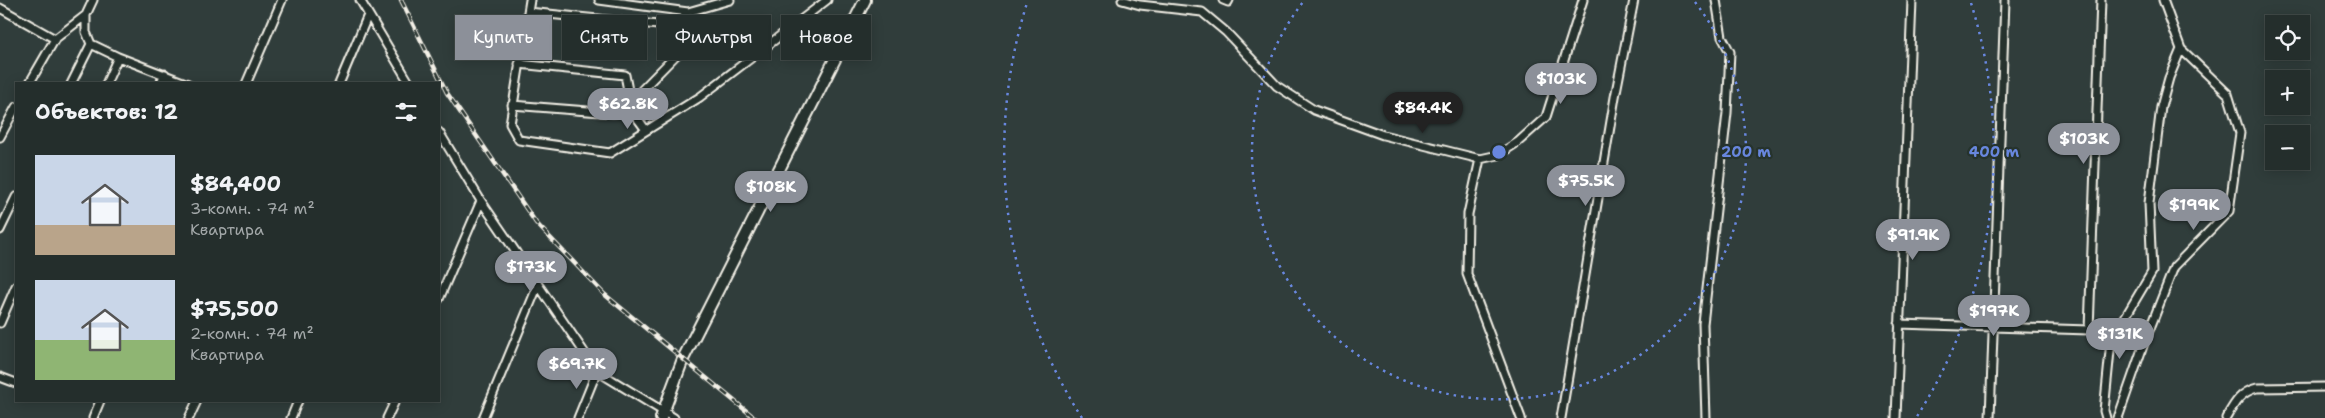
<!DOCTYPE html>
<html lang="ru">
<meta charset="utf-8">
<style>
:root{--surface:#242e2c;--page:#2c3634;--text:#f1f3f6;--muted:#a3a8a9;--line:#414a48;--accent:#8c9099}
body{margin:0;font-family:"Shantell Sans",sans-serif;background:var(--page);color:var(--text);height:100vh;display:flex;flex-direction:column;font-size:19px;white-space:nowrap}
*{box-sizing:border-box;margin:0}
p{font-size:16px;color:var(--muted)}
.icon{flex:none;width:28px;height:28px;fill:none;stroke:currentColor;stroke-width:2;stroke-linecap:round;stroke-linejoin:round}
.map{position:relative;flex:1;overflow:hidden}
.panel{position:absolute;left:15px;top:82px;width:425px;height:320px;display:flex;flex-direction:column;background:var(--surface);border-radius:0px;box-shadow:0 2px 12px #0003,0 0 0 1px var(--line)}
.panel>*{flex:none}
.banner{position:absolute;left:455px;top:15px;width:475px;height:45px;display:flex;gap:10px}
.tools{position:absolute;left:2265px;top:15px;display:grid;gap:10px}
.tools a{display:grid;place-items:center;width:45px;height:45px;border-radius:0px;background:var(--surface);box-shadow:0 2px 12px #0003,0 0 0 1px var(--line);font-size:25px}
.price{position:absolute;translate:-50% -42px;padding:0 11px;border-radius:18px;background:var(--accent);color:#fff;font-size:16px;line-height:32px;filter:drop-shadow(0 1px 2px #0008)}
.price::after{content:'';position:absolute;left:50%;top:30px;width:15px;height:11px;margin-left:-8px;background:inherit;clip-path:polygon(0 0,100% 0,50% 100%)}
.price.selected{background:#222;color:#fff}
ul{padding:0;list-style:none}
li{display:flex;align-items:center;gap:15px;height:125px;padding:0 20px}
li span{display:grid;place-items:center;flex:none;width:140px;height:100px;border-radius:0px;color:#555}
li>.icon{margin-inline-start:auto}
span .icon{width:60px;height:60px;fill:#fffc;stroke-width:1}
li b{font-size:21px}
h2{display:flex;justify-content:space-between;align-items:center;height:60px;padding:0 20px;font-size:21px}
.chip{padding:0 18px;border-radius:0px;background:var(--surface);box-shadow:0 2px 12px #0003,0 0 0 1px var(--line);font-size:18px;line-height:45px}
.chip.selected{background:var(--accent);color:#fff}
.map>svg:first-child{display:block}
</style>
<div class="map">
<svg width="2325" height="418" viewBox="0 0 2325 418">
<rect width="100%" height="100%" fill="#303d3b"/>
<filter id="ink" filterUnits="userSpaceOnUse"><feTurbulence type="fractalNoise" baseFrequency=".02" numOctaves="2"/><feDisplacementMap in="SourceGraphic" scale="10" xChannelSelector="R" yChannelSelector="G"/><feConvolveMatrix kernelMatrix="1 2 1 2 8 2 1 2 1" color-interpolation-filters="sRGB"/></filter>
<g filter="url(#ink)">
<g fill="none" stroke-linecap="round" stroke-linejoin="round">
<g stroke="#f4f1e8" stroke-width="11">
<path id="street" d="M360,0l50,84
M530,0l-20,124 9,16 91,13 90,-56 127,-97
M599,0l89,12
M1122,0l18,5 62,7 24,20 51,54 37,24 69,25 97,24 -12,55 -1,60 54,144
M1223,0l5,2 1,-2
M0,8l55,31
M528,12l150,15
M86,15v17l5,12 27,13 70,27
M519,64l106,11 7,36 14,19
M29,84l26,-45 31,-24 7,-15
M71,84l20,-40
M106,84l12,-27
M160,84l5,-10
M246,84l36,-84
M339,84l29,-69
M630,102l52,-53 -4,-22 10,-15 42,-12
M512,105l101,8 19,-2
M439,132l42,69 116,170 77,47
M0,137l16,-30
M1480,159l18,-4 20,-13 28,-25 37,-117
M0,230l16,-33
M439,299l42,-98
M0,323l16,-37
M1899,324l190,6 22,11 -7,70 2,7
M2089,330l12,-330
M2111,341l41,-69 -3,-69 12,-96 8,-29 12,-29 -18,-49
M0,377l16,6
M93,418l7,-17
M189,418l8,-17
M291,418l7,-17
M387,418l8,-17
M483,418l55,-133
M578,418l19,-47
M1561,418l54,-321 19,-97
M1706,418l-3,-94 24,-211 3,-61 -8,-15 -6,-37
M1896,418l16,-418
M1990,418l15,-418
M2118,418l25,-72 31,-79 55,-56 11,-78 -12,-39 -47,-45
M2226,418c8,-14 14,-26 31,-30l68,-1"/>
</g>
<g stroke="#f4f1e8" stroke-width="14">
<path id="secondary" d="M661,418l22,-59 182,-359"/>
</g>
<use href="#street" stroke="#26332d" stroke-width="7"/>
<use href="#secondary" stroke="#26332d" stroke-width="10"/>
<g stroke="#f4f1e8" stroke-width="4.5">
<path id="rail" d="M401,0l46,93 89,130 68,71 151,124"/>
</g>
<use href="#rail" stroke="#26332d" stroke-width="2.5" stroke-dasharray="8" stroke-linecap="butt"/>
</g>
</g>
<g fill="none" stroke="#6887de" stroke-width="2.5" stroke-dasharray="2.5 5">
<path d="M1695 2A247 247 0 1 1 1303 2"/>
<path d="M1082 418A495 495 0 0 1 1027 3M1971 3A495 495 0 0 1 1916 418"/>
</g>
<circle cx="1499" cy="152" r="8" fill="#6887de" stroke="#26332d" stroke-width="2.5"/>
<g font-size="15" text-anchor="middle" font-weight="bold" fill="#6887de" stroke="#26332d" stroke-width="4.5" stroke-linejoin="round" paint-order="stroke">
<text x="1746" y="157">200 m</text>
<text x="1994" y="157">400 m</text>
</g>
</svg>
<div class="tools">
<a><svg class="icon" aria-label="locate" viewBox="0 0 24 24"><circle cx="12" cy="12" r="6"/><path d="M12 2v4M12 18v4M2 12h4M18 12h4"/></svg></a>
<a>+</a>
<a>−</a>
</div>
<b class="price" style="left:1561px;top:105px">$103K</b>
<b class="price" style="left:628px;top:130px">$62.8K</b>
<b class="price selected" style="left:1423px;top:134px">$84.4K</b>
<b class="price" style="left:2084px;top:165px">$103K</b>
<b class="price" style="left:1586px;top:207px">$75.5K</b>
<b class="price" style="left:771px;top:213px">$108K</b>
<b class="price" style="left:2194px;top:231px">$199K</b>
<b class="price" style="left:1913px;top:261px">$91.9K</b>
<b class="price" style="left:531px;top:293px">$173K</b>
<b class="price" style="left:1994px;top:337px">$197K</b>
<b class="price" style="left:2120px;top:360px">$131K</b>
<b class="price" style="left:577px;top:390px">$69.7K</b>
<div class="banner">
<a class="chip selected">Купить</a>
<a class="chip">Снять</a>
<a class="chip">Фильтры</a>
<a class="chip">Новое</a>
</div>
<section class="panel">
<h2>Объектов: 12<svg class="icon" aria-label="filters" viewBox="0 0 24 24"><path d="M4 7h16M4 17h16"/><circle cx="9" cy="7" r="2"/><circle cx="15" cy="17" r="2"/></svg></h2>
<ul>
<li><span style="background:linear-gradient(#c9d6e8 70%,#b9a48a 0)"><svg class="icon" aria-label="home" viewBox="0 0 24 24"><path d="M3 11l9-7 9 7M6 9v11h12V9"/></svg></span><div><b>$84,400</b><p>3-комн. · 74 m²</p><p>Квартира</p></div></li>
<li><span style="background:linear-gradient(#c9d6e8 60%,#8fb573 0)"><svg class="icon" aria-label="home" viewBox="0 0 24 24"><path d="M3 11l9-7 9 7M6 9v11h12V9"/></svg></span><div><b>$75,500</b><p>2-комн. · 74 m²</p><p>Квартира</p></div></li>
</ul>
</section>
</div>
